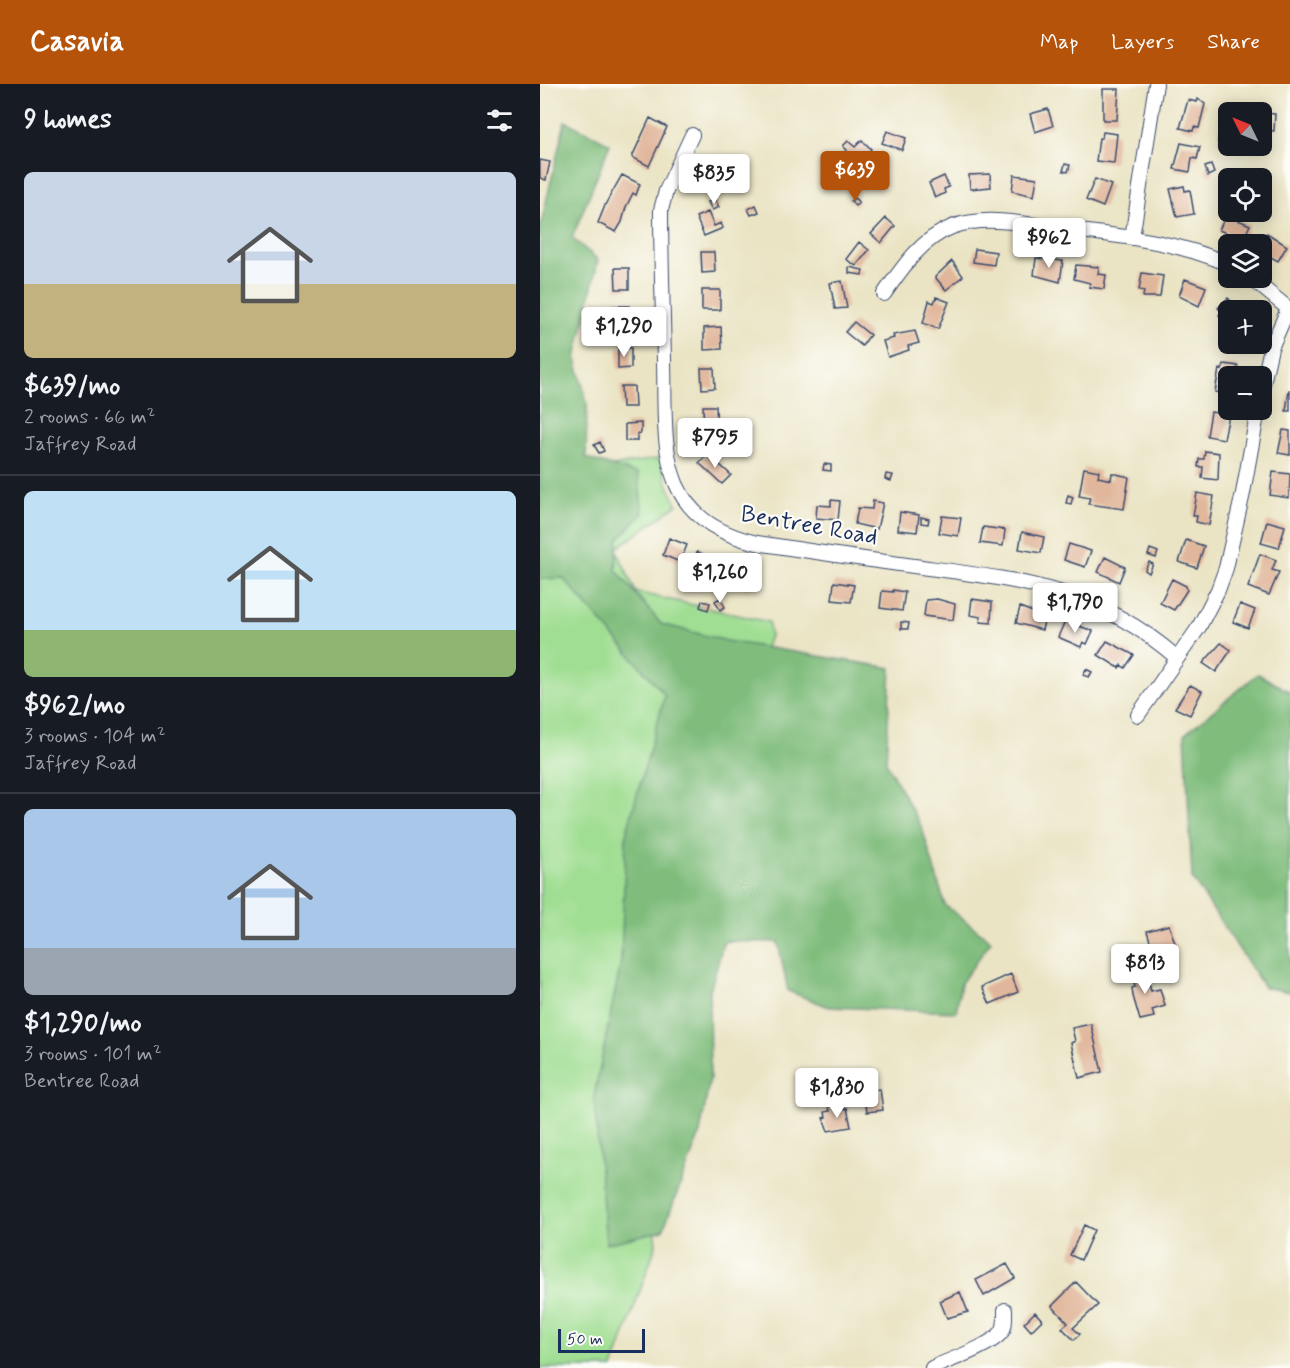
<!DOCTYPE html>
<meta charset="utf-8">
<style>
:root{--surface:#171b24;--page:#242831;--text:#f1f3f6;--muted:#9ea1a6;--line:#363941;--accent:#b45309}
body{margin:0;font-family:Mynerve,sans-serif;background:var(--page);color:var(--text);height:100vh;display:flex;flex-direction:column;font-size:22px;white-space:nowrap}
*{box-sizing:border-box;margin:0}
p{font-size:20px;color:var(--muted)}
.icon{flex:none;width:33px;height:33px;fill:none;stroke:currentColor;stroke-width:2;stroke-linecap:round;stroke-linejoin:round}
.map{position:relative;flex:1;overflow:hidden}
.details{display:flex;flex-direction:column;background:var(--surface);width:540px}
.details>*{flex:none}
.needle{width:39px;rotate:313deg}
.tools{position:absolute;left:678px;top:18px;display:grid;gap:12px}
.tools a{display:grid;place-items:center;width:54px;height:54px;border-radius:9px;background:var(--surface);box-shadow:0 3px 15px #0003;font-size:30px}
.scale{position:absolute;left:18px;bottom:15px;width:87px;box-sizing:border-box;padding-left:6px;border:3px solid #1b2f5e;border-top:0;font-size:16px;line-height:21px;white-space:nowrap;color:#1b2f5e;-webkit-text-stroke:4px #fdfcf7;paint-order:stroke}
.price{position:absolute;translate:-50% -51px;padding:0 14px;border-radius:6px;background:#fff;color:#222;font-size:20px;line-height:39px;filter:drop-shadow(0 2px 3px #0008)}
.price::after{content:'';position:absolute;left:50%;top:36px;width:18px;height:14px;margin-left:-9px;background:inherit;clip-path:polygon(0 0,100% 0,50% 100%)}
.price.on{background:var(--accent);color:#fff}
ul{padding:0;list-style:none}
li{display:grid;align-content:center;gap:12px;height:318px;padding:0 24px}
li+li{border-top:2px solid var(--line)}
li span{display:grid;place-items:center;height:186px;border-radius:9px;color:#555}
li>.icon{margin-inline-start:auto}
span .icon{width:108px;height:108px;fill:#fffc;stroke-width:1}
li b{font-size:26px}
h2{display:flex;justify-content:space-between;align-items:center;height:72px;padding:0 24px;font-size:26px}
header{display:flex;align-items:center;gap:36px;box-sizing:border-box;height:84px;padding:0 30px;background:var(--accent);color:#fff}
header strong{font-size:28px}
nav{display:flex;gap:33px;margin-inline-start:auto;font-size:21px}
main{display:flex;flex:1;min-height:0}
.map>svg:first-child{display:block}
</style>
<header>
<strong>Casavia</strong>
<nav><a>Map</a><a>Layers</a><a>Share</a></nav>
</header>
<main>
<section class="details">
<h2>9 homes<svg class="icon" aria-label="filters" viewBox="0 0 24 24"><path d="M4 7h16M4 17h16"/><circle cx="9" cy="7" r="2"/><circle cx="15" cy="17" r="2"/></svg></h2>
<ul>
<li><span style="background:linear-gradient(#c9d6e8 60%,#c2b280 0)"><svg class="icon" aria-label="home" viewBox="0 0 24 24"><path d="M3 11l9-7 9 7M6 9v11h12V9"/></svg></span><div><b>$639/mo</b><p>2 rooms · 66 m²</p><p>Jaffrey Road</p></div></li>
<li><span style="background:linear-gradient(#bfe0f5 75%,#8fb573 0)"><svg class="icon" aria-label="home" viewBox="0 0 24 24"><path d="M3 11l9-7 9 7M6 9v11h12V9"/></svg></span><div><b>$962/mo</b><p>3 rooms · 104 m²</p><p>Jaffrey Road</p></div></li>
<li><span style="background:linear-gradient(#a9c7e8 75%,#9aa5b1 0)"><svg class="icon" aria-label="home" viewBox="0 0 24 24"><path d="M3 11l9-7 9 7M6 9v11h12V9"/></svg></span><div><b>$1,290/mo</b><p>3 rooms · 101 m²</p><p>Bentree Road</p></div></li>
</ul>
</section>
<div class="map">
<svg width="750" height="1284" viewBox="0 0 750 1284">
<rect width="100%" height="100%" fill="#fdfcf7"/>
<filter id="ink" filterUnits="userSpaceOnUse"><feTurbulence type="fractalNoise" baseFrequency=".0167" numOctaves="2"/><feDisplacementMap in="SourceGraphic" scale="12" xChannelSelector="R" yChannelSelector="G"/><feConvolveMatrix kernelMatrix="1 2 1 2 8 2 1 2 1" color-interpolation-filters="sRGB"/></filter>
<filter id="wash" filterUnits="userSpaceOnUse"><feTurbulence type="fractalNoise" baseFrequency=".008" numOctaves="4" result="noise"/><feDisplacementMap in="SourceGraphic" scale="24" xChannelSelector="R" yChannelSelector="G"/><feGaussianBlur stdDeviation="1.35" result="paint"/><feColorMatrix in="noise" values="0 0 0 0 0 0 0 0 0 0 0 0 0 0 0 0 0 1.4 0 .05"/><feComposite in="paint" operator="in"/></filter>
<g filter="url(#wash)">
<rect width="100%" height="100%" fill="#eae4c4"/>
<path fill="#a0de93" stroke="#5e8678" stroke-width="1.5" d="M0,322l36,66 85,-14 6,25 10,22 -61,44 20,43 133,30 1,14 -34,97 -85,464 5,48 -43,123h-73z"/>
<path fill="#80bd7d" stroke="#4e766e" stroke-width="1.5" d="M25,37l45,23 -38,94 26,22 -22,98 11,46 -1,54 52,16 5,39 -25,27 -2,30 45,54 66,17 164,27 -5,94 36,66 23,77 46,36 -30,42 -5,29 -127,-5 -41,-16 -10,-49 -54,-1 -15,53 1,84 -10,55 -37,97 -57,14 -12,-147 27,-135 5,-128 39,-139 -102,-117 -23,1v-351z
M718,590l32,18v300l-26,-5 -72,-109 -7,-144z"/>
<g id="blocks">
<path fill="#e1b79c" d="M563,5h16l-2,31h-14z
M658,15l7,5 -6,24 -5,-1 -1,4 -13,-3 8,-28 9,2z
M508,25l5,17 -18,6 -5,-18z
M722,29l13,1 -1,17 -12,-1z
M110,34l17,9 -18,39 -17,-9z
M680,43l8,1v15l-10,-1z
M347,47l19,7 -4,12 -20,-7z
M563,48l14,2 -3,29 -18,-2 3,-23h3z
M322,56l9,9 -21,23 -12,-13 9,-9 -4,-4 5,-5 7,6z
M641,59l19,4 -3,12 -5,-1 -2,14 -16,-3z
M0,76l10,2 -4,18 -6,-2z
M525,80l5,1 -2,7 -5,-1z
M671,81l3,8 -6,3 -3,-9z
M450,90l1,13 -21,2 -1,-14z
M82,91l18,9 -4,11 -3,-2 -7,14 -4,15 -6,10 -18,-9 8,-20z
M474,91l23,3 -3,18 -22,-5z
M404,92l5,11 -5,2 1,4 -10,5 -6,-15z
M555,95l16,6 -8,22 -17,-7z
M644,102l1,5 5,-1 4,24 -17,3 -7,-28z
M315,114l4,5 -4,3 -4,-5z
M175,115l4,8 -7,3 -4,-8z
M216,121l3,7 -8,3 -3,-6z
M168,128l6,14 7,-3 2,5 -19,8 -8,-19z
M686,131l24,10 -6,13 -5,-2 -1,2 -19,-8z
M346,134l9,8 -14,17 -10,-9z
M727,149l20,13 -9,15 -16,-9 -1,-8z
M319,158l10,8 -13,16 -10,-7z
M435,165l21,3 -2,13 -21,-3z
M161,168h13l1,20 -13,1z
M496,174l27,3 -3,21 -26,-7z
M412,177l11,15 -17,14 -11,-13z
M536,181l23,2 -1,7 8,1 -2,14 -15,-2 1,-4 -16,-4z
M309,183l14,3 -1,5 -13,-2z
M75,184h14v21h-13z
M602,189l21,3 -3,21h-17l1,-6 -5,-1z
M645,195l21,8 -7,19 -20,-10z
M302,197l5,27 -12,1 -5,-26z
M162,206h18v20h-18z
M396,213l13,5 -11,27 -15,-6 6,-22 5,2z
M688,214l12,12h-12v14l-9,-9 3,-3 -4,-4z
M73,222h16l3,23h-19z
M314,238l16,13 -8,11 -17,-14z
M181,243l1,22 -18,1v-22z
M375,247l4,12 -11,3 1,4 -21,7 -5,-16 11,-3 -1,-3z
M78,264h13v20l-13,1z
M684,280l14,2 -2,10h-8v19l-13,-3 4,-23 3,1z
M161,284h13l1,20 -13,1z
M81,302h13l1,21h-13z
M749,306h1v21h-4z
M163,322h13l1,29h-13z
M671,328l18,3 -5,24 -17,-3z
M101,339v10l-4,1v7h-12v-17z
M743,346l7,1v24l-12,-2z
M60,358l4,9 -5,2 -5,-8z
M665,367l14,2 -1,27 -16,-2 1,-11h-5l1,-8h5z
M168,370l23,21 -9,9 -23,-21z
M284,380l7,1v6l-8,-1z
M544,384l15,3 -1,6 13,3 1,-7 17,4 -5,32 -36,-5 2,-6 -11,-2z
M733,388l17,2 -1,24 -19,-3z
M346,390l7,1 -2,6 -6,-2z
M657,409l17,3 -5,29 -13,-3 1,-6h-4z
M528,411l5,2 -2,7 -5,-1z
M291,416l9,1 -2,19 -22,-2 1,-13 14,1z
M333,417l10,2 -6,26 -22,-5 3,-16 14,1z
M360,428l19,3 -2,17 -19,-2z
M402,432l19,2 -3,18 -19,-3z
M381,433l8,2 -1,5 -7,-1z
M727,437l18,5 -6,22 -18,-5z
M443,443l22,3 -2,16 -23,-3z
M482,448l22,5 -3,16 -22,-4z
M129,454l18,7 -7,17 -17,-7z
M646,456l18,6 -7,22 -18,-6z
M529,460l22,7 -6,16 -21,-7z
M610,465l8,3 -2,6 -8,-3z
M157,468l26,10 -5,12 -26,-10z
M720,470l16,6 -4,10 7,2 -10,23 -21,-8z
M565,473l20,10 -6,15 -21,-10z
M609,478l4,2 -4,9 -4,-3z
M194,483l22,4 -6,18 -21,-6z
M632,495l14,7 1,4 -13,20 -14,-7z
M294,498l20,3 -3,17 -19,-2z
M353,506l12,2 -3,19 -22,-3 2,-17 11,1z
M180,514l5,9 -5,3 -5,-9z
M397,515l18,5 -2,16 -29,-4 2,-16z
M432,515l20,3 -1,21 -11,-1 1,-5 -11,-2z
M162,517l8,2 -2,7 -8,-3z
M700,520l15,6 -7,18 -15,-6z
M480,523l25,10 -3,13 -26,-7z
M525,537l28,10 -6,13 -4,-2 -2,5 -23,-10z
M361,538l8,1 -1,6h-7z
M567,557l27,14 -9,13 -4,-3 -2,3 -21,-13z
M681,559l10,7 -15,22 -13,-9z
M546,585l6,3 -3,5 -6,-2z
M650,601l12,6 -12,24 -15,-7z
M629,841l8,24 -10,5 2,5 -9,3 -2,-5 -3,1 -8,-27z
M605,883l6,24 9,-2 5,17 -13,4 2,7 -14,3 -7,-24 -1,-8 3,-1 -4,-16z
M471,890l7,18 -28,12 -8,-17z
M551,940l11,48 -23,6 -8,-35 4,-2 -3,-13z
M340,1005l3,21 -16,2 -3,-21z
M298,1020l1,6 8,-2 4,19 -23,4 -5,-13 3,-1 -1,-5 5,-1 -1,-5z
M544,1141l10,5 -13,30 -11,-5z
M467,1180l8,14 -31,18 -8,-16z
M536,1198l22,23 -25,23 7,6 -6,6 -12,-12 6,-5 -16,-17z
M420,1208l8,20 -21,6 -7,-17z
M495,1228l7,8 -11,11 -7,-8z"/>
</g>
</g>
<g filter="url(#ink)">
<use href="#blocks" fill-opacity="0" stroke="#3a4a6d" stroke-width="1.5"/>
<g fill="none" stroke-linecap="round" stroke-linejoin="round">
<g stroke="#3a4a6d" stroke-width="16">
<path id="minor" d="M152,51l-26,56 -5,19c0,50 2,100 3,151 2,83 -10,158 93,182 52,8 105,16 157,23 102,14 180,20 262,91
M592,154l24,-154
M711,194l39,32
M344,210c18,-26 37,-55 68,-67 35,-13 76,-2 112,2 56,7 113,12 164,35
M722,304l9,-40 17,-39
M598,631l61,-88 19,-37 8,-22 17,-75 15,-83
M392,1284c19,-9 55,-20 69,-35 5,-6 4,-16 4,-23"/>
</g>
<use href="#minor" stroke="#fff" stroke-width="14"/>
</g>
</g>
<g text-anchor="middle" dominant-baseline="central" stroke-width="4.5" stroke-linejoin="round" paint-order="stroke">
<g font-size="24" fill="#1b2f5e" stroke="#fdfcf7">
<text transform="translate(269 442) rotate(10)">Bentree Road</text>
</g>
</g>
</svg>
<div class="tools">
<a><svg class="needle" viewBox="-14 -14 28 28"><path d="M0-13l5 13h-10z" fill="#e53935"/><path d="M0 13l5-13h-10z" fill="#9ea1a6"/></svg></a>
<a><svg class="icon" aria-label="locate" viewBox="0 0 24 24"><circle cx="12" cy="12" r="6"/><path d="M12 2v4M12 18v4M2 12h4M18 12h4"/></svg></a>
<a><svg class="icon" aria-label="layers" viewBox="0 0 24 24"><path d="M12 4l9 5-9 5-9-5zM3 14l9 5 9-5"/></svg></a>
<a>+</a>
<a>−</a>
</div>
<div class="scale">50 m</div>
<b class="price on" style="left:315px;top:118px">$639</b>
<b class="price" style="left:174px;top:121px">$835</b>
<b class="price" style="left:509px;top:185px">$962</b>
<b class="price" style="left:84px;top:274px">$1,290</b>
<b class="price" style="left:175px;top:385px">$795</b>
<b class="price" style="left:180px;top:520px">$1,260</b>
<b class="price" style="left:535px;top:550px">$1,790</b>
<b class="price" style="left:605px;top:911px">$813</b>
<b class="price" style="left:297px;top:1035px">$1,830</b>
</div>
</main>
